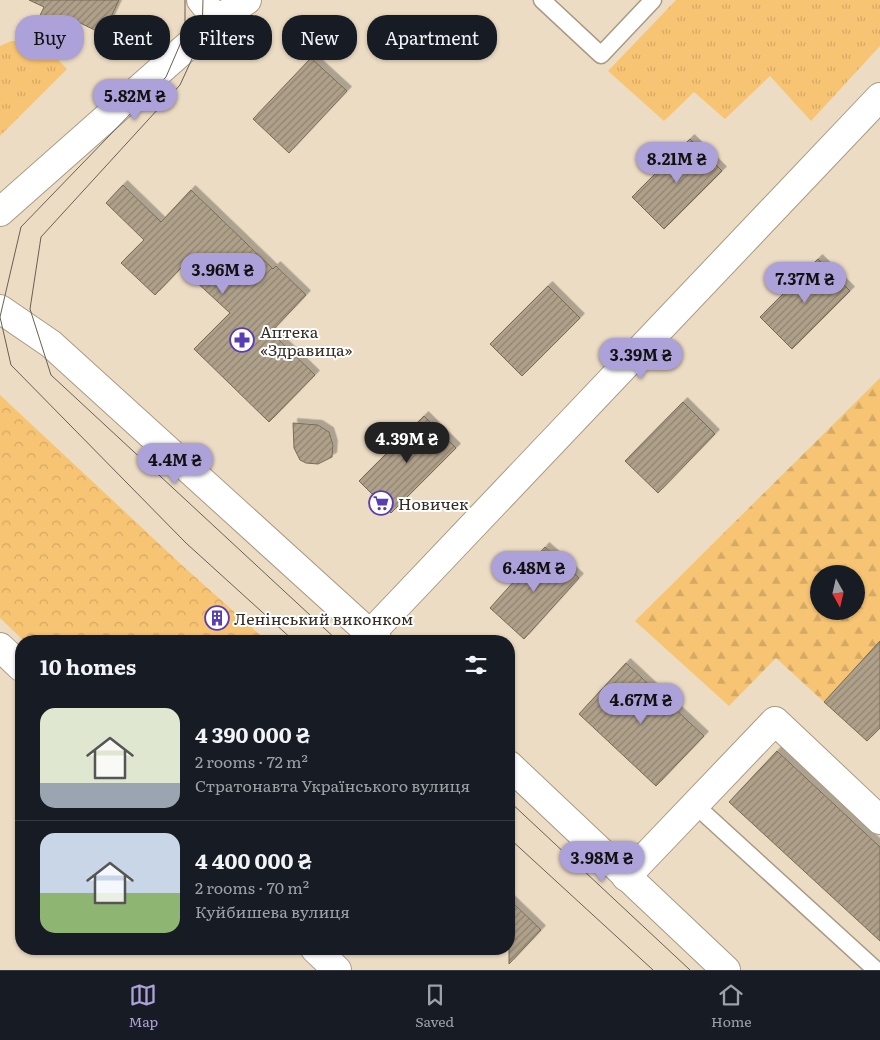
<!DOCTYPE html>
<meta charset="utf-8">
<style>
:root{--surface:#171b24;--page:#20242c;--text:#f1f3f6;--muted:#9ea1a6;--line:#363941;--accent:#ada1d9}
body{margin:0;font-family:Literata,serif;background:var(--page);color:var(--text);height:100vh;display:flex;flex-direction:column;font-size:19px;white-space:nowrap}
*{box-sizing:border-box;margin:0}
p{font-size:16px;color:var(--muted)}
.icon{flex:none;width:28px;height:28px;fill:none;stroke:currentColor;stroke-width:2;stroke-linecap:round;stroke-linejoin:round}
.map{position:relative;flex:1;overflow:hidden}
.details{position:absolute;left:15px;top:635px;width:500px;height:320px;display:flex;flex-direction:column;background:var(--surface);border-radius:20px;box-shadow:0 1px 4px #0004}
.details>*{flex:none}
.top-card{position:absolute;left:15px;top:15px;width:500px;height:45px;display:flex;gap:10px}
.needle{width:32px;rotate:172deg}
.controls{position:absolute;left:810px;top:565px;display:grid;gap:10px}
.controls a{display:grid;place-items:center;width:55px;height:55px;border-radius:50%;background:var(--surface);box-shadow:0 1px 4px #0004;font-size:25px}
.price{position:absolute;translate:-50% -42px;padding:0 11px;border-radius:18px;background:var(--accent);color:#111;font-size:16px;line-height:32px;filter:drop-shadow(0 1px 2px #0008)}
.price::after{content:'';position:absolute;left:50%;top:30px;width:15px;height:11px;margin-left:-8px;background:inherit;clip-path:polygon(0 0,100% 0,50% 100%)}
.price.on{background:#222;color:#fff}
ul{padding:0;list-style:none}
li{display:flex;align-items:center;gap:15px;height:125px;padding:0 25px}
li+li{border-top:1px solid var(--line)}
li span{display:grid;place-items:center;flex:none;width:140px;height:100px;border-radius:15px;color:#555}
li>.icon{margin-inline-start:auto}
span .icon{width:60px;height:60px;fill:#fffc;stroke-width:1}
li b{font-size:21px}
h2{display:flex;justify-content:space-between;align-items:center;height:60px;padding:0 25px;font-size:21px}
.pill{padding:0 18px;border-radius:20px;background:var(--surface);box-shadow:0 1px 4px #0004;font-size:18px;line-height:45px}
.pill.on{background:var(--accent);color:#111}
.tabs{display:flex;justify-content:space-around;align-items:center;height:70px;border-top:1px solid var(--line);background:var(--surface);font-size:14px;color:var(--muted)}
.tabs a{display:grid;justify-items:center;gap:2px}
.tabs .on{color:var(--accent)}
.map>svg:first-child{display:block}
</style>
<div class="map">
<svg width="880" height="970" viewBox="0 0 880 970">
<defs>
<pattern id="grass-tufts" width="24" height="20" patternUnits="userSpaceOnUse" patternTransform="scale(1.25)"><rect width="24" height="20" fill="#f7c473"/><path d="M3 7l-1-3M5 7V3M7 7l1-3M15 17l-1-3M17 17v-4M19 17l1-3" fill="none" stroke="#d4a963"/></pattern>
<pattern id="forest-firs" width="22" height="20" patternUnits="userSpaceOnUse" patternTransform="scale(1.25)"><rect width="22" height="20" fill="#f7c473"/><path d="M5 1l3.5 6h-7zM16 11l3.5 6h-7z" fill="#d4a963"/></pattern>
<pattern id="park-crowns" width="20" height="18" patternUnits="userSpaceOnUse" patternTransform="scale(1.25)"><rect width="20" height="18" fill="#f7c473"/><path d="M2 6a3 3 0 1 1 6 0M12 15a3 3 0 1 1 6 0" fill="none" stroke="#d4a963"/></pattern>
<pattern id="building-hatch" width="6" height="6" patternUnits="userSpaceOnUse" patternTransform="scale(1.25)"><rect width="6" height="6" fill="#afa08a"/><path d="M-1 1l2-2M0 6l6-6M5 7l2-2" fill="none" stroke="#8f8370"/></pattern>
<filter id="shadow"><feDropShadow dx="4.5" dy="-4.5" stdDeviation="0" flood-color="#0004"/></filter>
</defs>
<rect width="100%" height="100%" fill="#ecdcc4"/>
<path fill="url(#grass-tufts)" d="M676,0h204v46l-69,75 -41,-45 -45,43 -31,-27 -30,29 -56,-50z
M11,41c30,0 36,7 56,28l-67,67v-90z"/>
<path fill="url(#forest-firs)" fill-rule="evenodd" d="M880,378v263l-56,61 -48,-44 -47,48 -94,-85zM819,574h37v37h-37z"/>
<path fill="url(#park-crowns)" d="M0,395l185,173 82,73h-243l-24,-23z"/>
<path fill="url(#building-hatch)" stroke="#796b56" filter="url(#shadow)" d="M29,0h90l-16,34 -27,-13 -9,19 -32,-14 9,-19z
M311,58l36,33 -58,62 -36,-34z
M690,139l32,32 -58,58 -32,-32z
M123,185l38,37 30,-32 82,79 3,-3 30,29 -35,37 44,43 -46,47 -75,-73 36,-36 -49,-45 -26,27 -34,-32 23,-23 -38,-37z
M818,259l32,32 -58,58 -32,-32z
M548,286l32,32 -58,58 -32,-32z
M683,402l32,32 -57,59 -33,-32z
M424,416l32,32 -65,65 -32,-32z
M293,423l25,2 11,7 4,13 -1,12 -14,7 -12,-1 -6,-3 -6,-12z
M545,547l34,31 -55,61 -34,-31z
M880,641v87l-13,13 -43,-39z
M626,663l78,73 -48,50 -77,-72z
M777,751l103,96v94l-151,-139z
M509,899l32,31 -32,34z"/>
<g fill="none" stroke-linecap="round" stroke-linejoin="round">
<g stroke="#a99a84" stroke-width="19">
<path id="service" d="M542,0l59,55 52,-55
M694,804l182,166"/>
</g>
<g stroke="#a99a84" stroke-width="30">
<path id="minor" d="M201,0l16,20
M370,634l510,-537
M0,647l21,20
M626,877l149,-156 105,99
M315,949l22,21"/>
</g>
<g stroke="#a99a84" stroke-width="30">
<path id="tertiary" d="M0,212l217,-192 30,-20"/>
</g>
<g stroke="#a99a84" stroke-width="30">
<path id="secondary" d="M0,309l51,35 327,297
M509,765l217,205"/>
</g>
<use href="#service" stroke="#fff" stroke-width="16"/>
<use href="#minor" stroke="#fff" stroke-width="28"/>
<use href="#tertiary" stroke="#fff" stroke-width="28"/>
<use href="#secondary" stroke="#fff" stroke-width="28"/>
<path stroke="#696053" stroke-width="1" d="M185,0v33l-19,44 -145,150 -21,90 11,48 175,178 108,98
M203,0l-1,37 -22,48 -139,152 -11,72 21,66 287,266
M509,801l181,169
M509,838l144,132"/>
</g>
<defs>
<g id="pharmacy-ring" transform="scale(1.25)"><circle r="9.5" fill="#fff" stroke="#593db5" stroke-width="1.5"/><path d="M-2-6h4v4h4v4h-4v4h-4v-4h-4v-4h4Z" fill="#593db5"/></g>
<g id="supermarket-ring" transform="scale(1.25)"><circle r="9.5" fill="#fff" stroke="#593db5" stroke-width="1.5"/><path d="M-6-5.5h2.5l.6 2H6L4.5 2H-2.5L-4.4-4H-6ZM-1.5 3.2a1.3 1.3 0 1 0 .1 0ZM3 3.2a1.3 1.3 0 1 0 .1 0Z" fill="#593db5"/></g>
<g id="building-ring" transform="scale(1.25)"><circle r="9.5" fill="#fff" stroke="#593db5" stroke-width="1.5"/><path d="M-4-6H4V6H1V3H-1V6H-4ZM-2.5-4.3h1.7v1.8h-1.7ZM.8-4.3h1.7v1.8H.8ZM-2.5-1h1.7V.8h-1.7ZM.8-1h1.7V.8H.8Z" fill="#593db5"/></g>
</defs>
<g fill-rule="evenodd">
<use href="#pharmacy-ring" x="242" y="340"/>
<use href="#supermarket-ring" x="381" y="503"/>
<use href="#building-ring" x="217" y="618"/>
</g>
<g text-anchor="middle" dominant-baseline="central" stroke-width="4" stroke-linejoin="round" paint-order="stroke">
<g font-size="16" fill="#322c23" stroke="#fff" text-anchor="start">
<text x="260" y="331">Аптека<tspan x="260" dy="18">«Здравица»</tspan></text>
<text x="398" y="503">Новичек</text>
<text x="234" y="618">Ленінський виконком</text>
</g>
</g>
</svg>
<div class="controls">
<a><svg class="needle" viewBox="-14 -14 28 28"><path d="M0-13l5 13h-10z" fill="#e53935"/><path d="M0 13l5-13h-10z" fill="#9ea1a6"/></svg></a>
</div>
<b class="price" style="left:135px;top:121px">5.82M ₴</b>
<b class="price" style="left:677px;top:184px">8.21M ₴</b>
<b class="price" style="left:223px;top:295px">3.96M ₴</b>
<b class="price" style="left:805px;top:304px">7.37M ₴</b>
<b class="price" style="left:641px;top:380px">3.39M ₴</b>
<b class="price on" style="left:407px;top:464px">4.39M ₴</b>
<b class="price" style="left:175px;top:485px">4.4M ₴</b>
<b class="price" style="left:534px;top:593px">6.48M ₴</b>
<b class="price" style="left:641px;top:725px">4.67M ₴</b>
<b class="price" style="left:602px;top:883px">3.98M ₴</b>
<div class="top-card">
<a class="pill on">Buy</a>
<a class="pill">Rent</a>
<a class="pill">Filters</a>
<a class="pill">New</a>
<a class="pill">Apartment</a>
</div>
<section class="details">
<h2>10 homes<svg class="icon" aria-label="filters" viewBox="0 0 24 24"><path d="M4 7h16M4 17h16"/><circle cx="9" cy="7" r="2"/><circle cx="15" cy="17" r="2"/></svg></h2>
<ul>
<li><span style="background:linear-gradient(#dfe7d0 75%,#9aa5b1 0)"><svg class="icon" aria-label="home" viewBox="0 0 24 24"><path d="M3 11l9-7 9 7M6 9v11h12V9"/></svg></span><div><b>4 390 000 ₴</b><p>2 rooms · 72 m²</p><p>Стратонавта Українського вулиця</p></div></li>
<li><span style="background:linear-gradient(#c9d6e8 60%,#8fb573 0)"><svg class="icon" aria-label="home" viewBox="0 0 24 24"><path d="M3 11l9-7 9 7M6 9v11h12V9"/></svg></span><div><b>4 400 000 ₴</b><p>2 rooms · 70 m²</p><p>Куйбишева вулиця</p></div></li>
</ul>
</section>
</div>
<nav class="tabs">
<a class="on"><svg class="icon" aria-label="map" viewBox="0 0 24 24"><path d="M3 6l6-2 6 2 6-2v14l-6 2-6-2-6 2zM9 4v14M15 6v14"/></svg>Map</a>
<a><svg class="icon" aria-label="saved" viewBox="0 0 24 24"><path d="M7 4h10v16l-5-4-5 4z"/></svg>Saved</a>
<a><svg class="icon" aria-label="home" viewBox="0 0 24 24"><path d="M3 11l9-7 9 7M6 9v11h12V9"/></svg>Home</a>
</nav>
